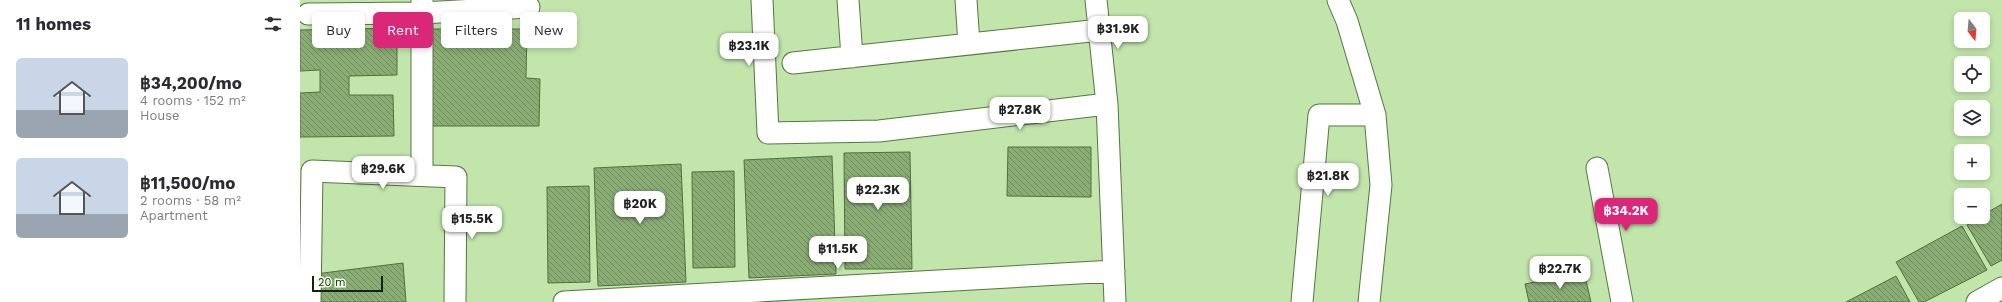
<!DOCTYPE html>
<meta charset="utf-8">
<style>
:root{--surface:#fff;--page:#f7f7f7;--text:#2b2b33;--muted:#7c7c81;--accent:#db2777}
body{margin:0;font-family:"Work Sans",sans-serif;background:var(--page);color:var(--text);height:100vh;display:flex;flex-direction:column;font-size:15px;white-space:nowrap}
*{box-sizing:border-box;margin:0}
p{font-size:13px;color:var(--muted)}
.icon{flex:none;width:22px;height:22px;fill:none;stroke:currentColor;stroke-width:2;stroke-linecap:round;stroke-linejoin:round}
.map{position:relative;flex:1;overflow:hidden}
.drawer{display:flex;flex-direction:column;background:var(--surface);width:300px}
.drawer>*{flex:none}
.guide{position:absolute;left:12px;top:12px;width:380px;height:36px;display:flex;gap:8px}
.needle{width:26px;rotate:164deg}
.buttons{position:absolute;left:1654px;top:12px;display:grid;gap:8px}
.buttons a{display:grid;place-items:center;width:36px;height:36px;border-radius:6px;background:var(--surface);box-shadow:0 2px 6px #0003;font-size:20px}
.scale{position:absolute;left:12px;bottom:10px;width:71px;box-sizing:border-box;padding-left:4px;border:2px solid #15230d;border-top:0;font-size:11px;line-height:14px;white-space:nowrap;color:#15230d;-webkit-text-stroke:3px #efffe7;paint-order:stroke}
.price{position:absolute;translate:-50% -34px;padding:0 9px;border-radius:8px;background:#fff;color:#222;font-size:13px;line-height:26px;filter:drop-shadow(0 1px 2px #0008)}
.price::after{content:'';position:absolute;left:50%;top:24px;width:12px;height:9px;margin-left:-6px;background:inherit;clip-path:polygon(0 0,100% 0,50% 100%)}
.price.active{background:var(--accent);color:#fff}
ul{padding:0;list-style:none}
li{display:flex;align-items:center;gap:12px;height:100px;padding:0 16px}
li span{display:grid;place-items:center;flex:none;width:112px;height:80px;border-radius:6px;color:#555}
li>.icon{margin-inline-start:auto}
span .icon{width:48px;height:48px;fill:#fffc;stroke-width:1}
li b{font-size:17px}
h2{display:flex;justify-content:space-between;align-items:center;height:48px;padding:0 16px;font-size:17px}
.pill{padding:0 14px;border-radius:6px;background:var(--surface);box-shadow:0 2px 6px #0003;font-size:14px;line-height:36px}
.pill.active{background:var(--accent);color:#fff}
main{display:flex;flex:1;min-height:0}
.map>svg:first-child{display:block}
</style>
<main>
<section class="drawer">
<h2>11 homes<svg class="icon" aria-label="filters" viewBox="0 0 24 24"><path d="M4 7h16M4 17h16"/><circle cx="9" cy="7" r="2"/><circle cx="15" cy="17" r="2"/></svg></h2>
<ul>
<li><span style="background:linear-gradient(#c9d6e8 65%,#9aa5b1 0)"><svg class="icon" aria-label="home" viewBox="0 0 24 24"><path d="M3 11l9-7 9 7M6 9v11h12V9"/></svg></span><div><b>฿34,200/mo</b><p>4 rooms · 152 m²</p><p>House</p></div></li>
<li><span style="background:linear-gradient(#c9d6e8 70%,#9aa5b1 0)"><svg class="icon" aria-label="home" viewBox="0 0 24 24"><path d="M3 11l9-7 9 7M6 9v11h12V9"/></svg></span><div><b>฿11,500/mo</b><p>2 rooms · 58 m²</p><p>Apartment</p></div></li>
</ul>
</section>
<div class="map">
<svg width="1702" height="302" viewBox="0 0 1702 302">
<defs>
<pattern id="building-back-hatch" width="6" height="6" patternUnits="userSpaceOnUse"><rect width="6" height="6" fill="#8aad75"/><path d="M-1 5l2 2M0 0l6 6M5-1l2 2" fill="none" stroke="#708c5e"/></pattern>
</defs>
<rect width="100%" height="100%" fill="#c1e5ab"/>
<path fill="url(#building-back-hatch)" stroke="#50703c" d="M97,28v47l-48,1v19h44l1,41 -94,1v-44l20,-1v-22l-20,1v-41z
M131,29h96l-1,49 14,1 -1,47h-109z
M708,147h83v50l-84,-1z
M610,152l2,117h-67l-1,-116z
M532,156l4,118 -87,4 -5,-118z
M381,164l5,118 -88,4 -4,-118z
M434,171l1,96 -42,1 -1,-96z
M289,186l1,96 -42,1 -1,-96z
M1702,204v56l-11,6 -24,-41 16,-8v-2z
M1662,226l25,44 -63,32h-5l-23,-40z
M103,263l3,39h-91v-28z
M1284,272l7,30h-62l-4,-18z
M1596,276l14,26h-64z"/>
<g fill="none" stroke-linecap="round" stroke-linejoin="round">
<g stroke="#567641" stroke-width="23">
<path id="street" d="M122,0v175
M462,0l6,133 111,-2 228,-27 8,198
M548,0l4,57
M666,0l3,44
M796,0l11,104
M1038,0l9,21 28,94 6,70 -12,117
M8,14l114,-1 107,-6
M493,63l307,-33
M1297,168l25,134
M10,302l2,-131 144,6 -1,125
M264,302l550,-31
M1002,302l17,-187h56
M1677,302l25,-14"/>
</g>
<use href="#street" stroke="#fff" stroke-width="21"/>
</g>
</svg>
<div class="buttons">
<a><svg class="needle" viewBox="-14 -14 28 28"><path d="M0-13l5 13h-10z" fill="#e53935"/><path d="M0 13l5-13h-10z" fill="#7c7c81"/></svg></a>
<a><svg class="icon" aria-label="locate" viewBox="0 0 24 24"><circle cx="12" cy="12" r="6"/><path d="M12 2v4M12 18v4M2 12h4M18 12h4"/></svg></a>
<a><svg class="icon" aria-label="layers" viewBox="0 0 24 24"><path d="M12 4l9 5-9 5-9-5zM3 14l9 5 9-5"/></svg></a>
<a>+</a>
<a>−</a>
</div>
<div class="scale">20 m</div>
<b class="price" style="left:818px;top:50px">฿31.9K</b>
<b class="price" style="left:449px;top:67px">฿23.1K</b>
<b class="price" style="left:720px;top:131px">฿27.8K</b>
<b class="price" style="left:83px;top:190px">฿29.6K</b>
<b class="price" style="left:1028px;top:197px">฿21.8K</b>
<b class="price" style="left:578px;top:211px">฿22.3K</b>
<b class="price" style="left:340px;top:225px">฿20K</b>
<b class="price active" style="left:1326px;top:232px">฿34.2K</b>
<b class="price" style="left:172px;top:240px">฿15.5K</b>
<b class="price" style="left:538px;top:270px">฿11.5K</b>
<b class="price" style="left:1260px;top:290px">฿22.7K</b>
<div class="guide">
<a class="pill">Buy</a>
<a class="pill active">Rent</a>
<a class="pill">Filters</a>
<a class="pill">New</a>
</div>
</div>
</main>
